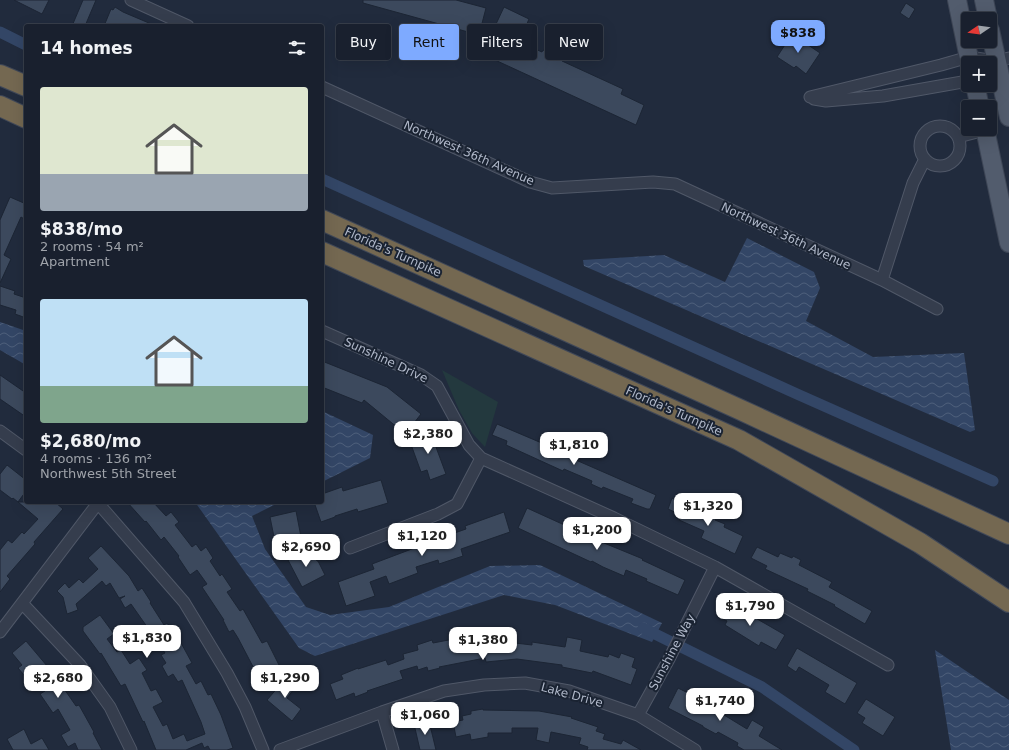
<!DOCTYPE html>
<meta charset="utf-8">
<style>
:root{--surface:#19202e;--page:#262d3a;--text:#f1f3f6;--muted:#9fa3aa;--line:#373e4a;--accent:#7eaaff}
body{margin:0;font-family:"DejaVu Sans",sans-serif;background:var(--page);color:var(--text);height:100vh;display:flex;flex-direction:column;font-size:15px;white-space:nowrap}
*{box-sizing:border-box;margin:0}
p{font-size:13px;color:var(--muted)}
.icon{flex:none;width:22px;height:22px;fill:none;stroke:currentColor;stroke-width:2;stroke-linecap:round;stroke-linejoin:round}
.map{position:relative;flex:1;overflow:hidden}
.details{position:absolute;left:24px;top:24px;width:300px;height:480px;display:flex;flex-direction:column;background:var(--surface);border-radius:4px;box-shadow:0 4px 16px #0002,0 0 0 1px var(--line)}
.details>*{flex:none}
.hud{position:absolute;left:336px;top:24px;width:380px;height:36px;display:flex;gap:8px}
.needle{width:26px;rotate:257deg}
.controls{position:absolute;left:961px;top:12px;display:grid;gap:8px}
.controls a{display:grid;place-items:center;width:36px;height:36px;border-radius:4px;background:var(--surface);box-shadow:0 4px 16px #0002,0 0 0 1px var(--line);font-size:20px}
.price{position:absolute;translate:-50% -34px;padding:0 9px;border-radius:8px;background:#fff;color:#222;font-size:13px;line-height:26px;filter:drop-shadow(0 1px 2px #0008)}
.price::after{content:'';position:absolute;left:50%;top:24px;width:12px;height:9px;margin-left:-6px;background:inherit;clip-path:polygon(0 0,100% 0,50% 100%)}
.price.active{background:var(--accent);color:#111}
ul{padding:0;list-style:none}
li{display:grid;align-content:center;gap:8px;height:212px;padding:0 16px}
li span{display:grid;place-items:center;height:124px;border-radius:4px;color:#555}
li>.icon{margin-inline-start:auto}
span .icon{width:72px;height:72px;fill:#fffc;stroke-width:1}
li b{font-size:17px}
h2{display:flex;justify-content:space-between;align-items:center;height:48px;padding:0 16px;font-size:17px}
.tag{padding:0 14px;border-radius:4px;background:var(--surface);box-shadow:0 4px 16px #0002,0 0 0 1px var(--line);font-size:14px;line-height:36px}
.tag.active{background:var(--accent);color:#111}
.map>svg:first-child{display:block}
</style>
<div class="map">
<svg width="1009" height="750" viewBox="0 0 1009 750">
<defs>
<pattern id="water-waves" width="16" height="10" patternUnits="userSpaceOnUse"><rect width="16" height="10" fill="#334666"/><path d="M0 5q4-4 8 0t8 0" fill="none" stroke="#4e5f7b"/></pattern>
</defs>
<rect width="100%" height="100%" fill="#212b3d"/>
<path fill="#23393e" d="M442,370l56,32 -13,45 -13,-14 -13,-23z"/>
<path fill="url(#water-waves)" d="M747,238l67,34 6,16 -14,33 67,36 91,-4 11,77 -5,2 -386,-166 -1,-6 81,-5 61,27z
M0,322l26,9v34l-26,-15z
M322,411l51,24 -3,23 -48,24z
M195,502h85l-28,14 13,33 41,58 24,8 59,-8 101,-41 50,-1 122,58 -10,19 -97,-37 -51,-10 -189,61 -16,-8z
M935,650l74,50v50h-58z"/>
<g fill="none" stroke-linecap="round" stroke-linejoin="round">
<path stroke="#334666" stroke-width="11" d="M0,32l26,13
M322,179l475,215 196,87
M643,628l119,59 92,63"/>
</g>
<path fill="#3c495d" stroke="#1c2534" d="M14,0h35l-7,14z
M83,0h13l-11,26h-13z
M363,0h93l30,8 -7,27 -116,-32z
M906,3l9,6 -6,10 -9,-6z
M115,7l8,5 33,14h-52l7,-17 2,1z
M504,7l25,12 -10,23 23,10 1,-2 20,9 -1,2 61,28 -2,5 23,11 -8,20 -154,-71z
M792,34l28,19 -14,21 -10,-8 -2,2 -17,-11z
M10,197l16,7v16l-5,-3 -17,38 7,4 -11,24v-63z
M0,286l15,5 -1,3 12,4v20l-11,-4 1,-4 -16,-5z
M322,361l65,26 34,27 -14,18 -4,-10 -5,6 -34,-28 -2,3 -40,-16z
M0,375l26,18v24l-26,-18z
M497,424l73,31 -1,2 87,38 -6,14h-3l-16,-6 2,-4 -30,-12 -1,2 -11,-5 1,-3 -28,-12 -1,2 -57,-26 1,-4 -15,-6z
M430,431l16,43 -16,6 -3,-10 -6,2 -12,-33z
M7,465l19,15v11l-8,11 -5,-4 -1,1 -12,-9v-16z
M381,480l7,23 -30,9 -1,-3 -22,7v1l-14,5 -7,-20h8v-8l20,-7 1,4z
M672,498l33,16 1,-1 10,5 -1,2 10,4 -1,3 19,9 -8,18 -34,-16 3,-7 -25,-11 2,-5 -13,-6z
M18,502h37l8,7 -29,33 1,2 -28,32 3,3 -10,13v-42l8,-10 4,3 10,-11 2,2 14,-15z
M127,502h26l13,14 5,-4 8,10 -4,3 17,22 4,-3 5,7 5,-4 7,11 -3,3 10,15 2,-2 10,15 -5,3 13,19 3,-2 19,34 5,-2 15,30 -21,11 -23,-44 -5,-8 -4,2 -6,-12h1l-22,-33 5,-3 -10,-14 -7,5 -12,-18 1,-1 -15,-19 -3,3 -15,-19 -1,1z
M527,508l77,35 39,16 -1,1 43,20 -7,15 -32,-14 1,-2 -21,-9 -2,6 -21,-9 -11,-6 -1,1 -73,-34z
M296,511l6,31 -26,5 -6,-30z
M504,512l6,20 -49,17 2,7 -24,8 -1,-4 -22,7 2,6 -29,11 -3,-8 -16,6 5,14 -29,10 -8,-24 36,-13 -2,-5 45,-17v-1l49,-17 -1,-3z
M101,546l28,30 9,15 4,-3 9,14 -1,1 14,22 3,-2 13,18 12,22 -6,3 10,18 5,-3 7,14 3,-1 10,21 12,33 -6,2h-17l-2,-4 -4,2 -2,-5 -16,7h-30l-12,-29 -1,1 -18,-38 -4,2 -20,-33 -1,1 -17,-23v-4l17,-12 14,19 -7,5 10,13 4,-2 9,14 9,-6 8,12 -5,3 9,18 5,-2 7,13 -10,5 10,19 4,-2 6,15 11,-5 3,7 18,-7 -4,-12 -19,-42 -4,2 -5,-8 -5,3 -6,-11 4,-3 -5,-8 4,-2 -10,-15 -4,3 -5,-8 4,-2 -19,-27 -6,4 -5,-9 5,-3 -6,2 -9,-15 -4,3 -4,-5 -26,23 2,6 -11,4 -4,-17 -6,-6 8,-8 4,5 10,-9 4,4 15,-14 -10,-11z
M757,547l21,10 2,-4 12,5 1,-2 8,4 -2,5 33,17 -3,5 43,24 -7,13 -31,-18 1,-1 -28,-14 1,-2 -43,-20 2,-3 -16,-8z
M310,548l7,13h1l7,14 -23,12 -14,-27z
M726,601l59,34 -9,15 -15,-8 -2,4 -34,-21 2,-4 -10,-5z
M497,630l1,12 16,-1 1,2 17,2v-3l33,5 2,-10 15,3 -2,11 28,6 1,-3 10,4 2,-5 14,5 -3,9 5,2 -6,16 -38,-14 -1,2 -30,-6v-2l-45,-6 -31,3 -1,-4 -46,9 1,1 -12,3 -1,-4 -9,3 -1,-4 -17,5 3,8 -36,12 1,1 -13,5 -1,-4 -18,7 -6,-16 13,-5 -2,-4 17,-7v1l28,-9 2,5 16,-6 -1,-5 15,-4 -1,-5 15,-5 1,3 26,-5 2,7 23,-5 -1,-9z
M26,641l27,32 23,33 3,-1 15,27 -1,1 9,17h-24l-3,-7 -7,4 -7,-12 9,-5 -12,-21 -5,4 -13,-19 5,-3 -10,-14 -5,5 -12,-14 4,-3 -10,-12z
M797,648l60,35 -12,21 -20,-12 4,-7 -30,-18 -3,5 -9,-6z
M287,677l10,8 -10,13 14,11 -9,12 -25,-21z
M678,688l36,18 1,-2 11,6 -2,5 23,14 5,-9 12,7 -5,9 23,14h-38l-7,-4 1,-3 -20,-11 -2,2 -13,-7v-1l-35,-18z
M866,699l29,18 -12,19 -21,-13 3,-5 -8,-5z
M483,709v1l56,1 33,6 -1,1 27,9 -2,4 9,3 -2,5 18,5 2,-4 18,10h-54l1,-3 -9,-3 2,-6 -30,-6 -2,11 -13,-3 2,-12h-26v5h-24v4l-17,3 -1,-6 -14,3 -3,-15 10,-2 -1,-4 9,-2v-3z
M429,721l7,29h-16l-6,-26z
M24,729l7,15 11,-6 7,12h-36l-6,-11z"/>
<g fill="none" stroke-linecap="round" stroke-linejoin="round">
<g stroke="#505868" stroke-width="13">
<path id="street" d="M131,0l57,26
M322,87l208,95 22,6 101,-6 22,2 207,96 31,-97 12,-24
M810,97l131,-32 28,-8 27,4 13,-3
M811,97l3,2 12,2 57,-5 85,-15
M920 146a20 20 0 1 1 40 0a20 20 0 1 1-40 0Z
M958,137l27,-7
M882,280l55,29
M322,331l99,44 16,11 32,59 12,13 133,60 101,49 173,98
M0,431l26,19
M97,502l87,100 43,71 18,34 18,43
M350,548l88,-34 19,-10 24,-46
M22,603l58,62 30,42 21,43
M0,632l98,-129
M382,712l11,38
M638,715l31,-56 46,-92
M280,750l102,-38 62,-21 40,-6 41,-2 44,8 69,24 57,35"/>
</g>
<g stroke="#3e4656" stroke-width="20">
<path id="primary" d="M957,0l13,63
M984,0l4,19
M990,30l19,87
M975,85l5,22
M985,129l24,114"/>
</g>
<g stroke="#404858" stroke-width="22">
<path id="highway" d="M0,75l26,11
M0,106l26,12
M322,220l419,190 268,124
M322,252l417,188 181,103 89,59"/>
</g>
<use href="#street" stroke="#353d4d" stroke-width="11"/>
<use href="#primary" stroke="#525c6d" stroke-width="18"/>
<use href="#highway" stroke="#746851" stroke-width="20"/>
</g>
<g text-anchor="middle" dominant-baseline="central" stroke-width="4" stroke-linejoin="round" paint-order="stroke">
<g font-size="12" fill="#b0b8c9" stroke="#1a2332">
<text transform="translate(469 153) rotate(24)">Northwest 36th Avenue</text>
<text transform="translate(786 236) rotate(25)">Northwest 36th Avenue</text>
<text transform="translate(393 252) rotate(24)">Florida's Turnpike</text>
<text transform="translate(386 360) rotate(25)">Sunshine Drive</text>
<text transform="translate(674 411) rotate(24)">Florida's Turnpike</text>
<text transform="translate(672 652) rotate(-62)">Sunshine Way</text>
<text transform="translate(572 695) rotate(15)">Lake Drive</text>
</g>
</g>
</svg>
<div class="controls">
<a><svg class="needle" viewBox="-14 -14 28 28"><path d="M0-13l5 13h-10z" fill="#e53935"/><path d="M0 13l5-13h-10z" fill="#9fa3aa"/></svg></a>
<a>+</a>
<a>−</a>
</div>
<b class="price active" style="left:798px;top:54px">$838</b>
<b class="price" style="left:428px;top:455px">$2,380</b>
<b class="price" style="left:574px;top:466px">$1,810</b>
<b class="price" style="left:708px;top:527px">$1,320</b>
<b class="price" style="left:597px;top:551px">$1,200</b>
<b class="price" style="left:422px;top:557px">$1,120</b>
<b class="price" style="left:306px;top:568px">$2,690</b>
<b class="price" style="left:750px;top:627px">$1,790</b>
<b class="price" style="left:147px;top:659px">$1,830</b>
<b class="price" style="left:483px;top:661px">$1,380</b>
<b class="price" style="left:58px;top:699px">$2,680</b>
<b class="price" style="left:285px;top:699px">$1,290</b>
<b class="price" style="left:720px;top:722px">$1,740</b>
<b class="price" style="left:425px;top:736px">$1,060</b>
<div class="hud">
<a class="tag">Buy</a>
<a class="tag active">Rent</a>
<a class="tag">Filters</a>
<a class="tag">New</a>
</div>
<section class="details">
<h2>14 homes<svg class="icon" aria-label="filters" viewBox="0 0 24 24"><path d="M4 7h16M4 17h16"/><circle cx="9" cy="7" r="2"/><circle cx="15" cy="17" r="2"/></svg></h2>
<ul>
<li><span style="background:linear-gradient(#dfe7d0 70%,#9aa5b1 0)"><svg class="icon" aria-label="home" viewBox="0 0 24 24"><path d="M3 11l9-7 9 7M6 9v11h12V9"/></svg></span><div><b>$838/mo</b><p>2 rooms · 54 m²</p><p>Apartment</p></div></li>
<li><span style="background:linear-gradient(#bfe0f5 70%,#7fa58c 0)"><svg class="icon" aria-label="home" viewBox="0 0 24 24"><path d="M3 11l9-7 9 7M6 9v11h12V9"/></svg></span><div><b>$2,680/mo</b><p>4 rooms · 136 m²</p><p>Northwest 5th Street</p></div></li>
</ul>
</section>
</div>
